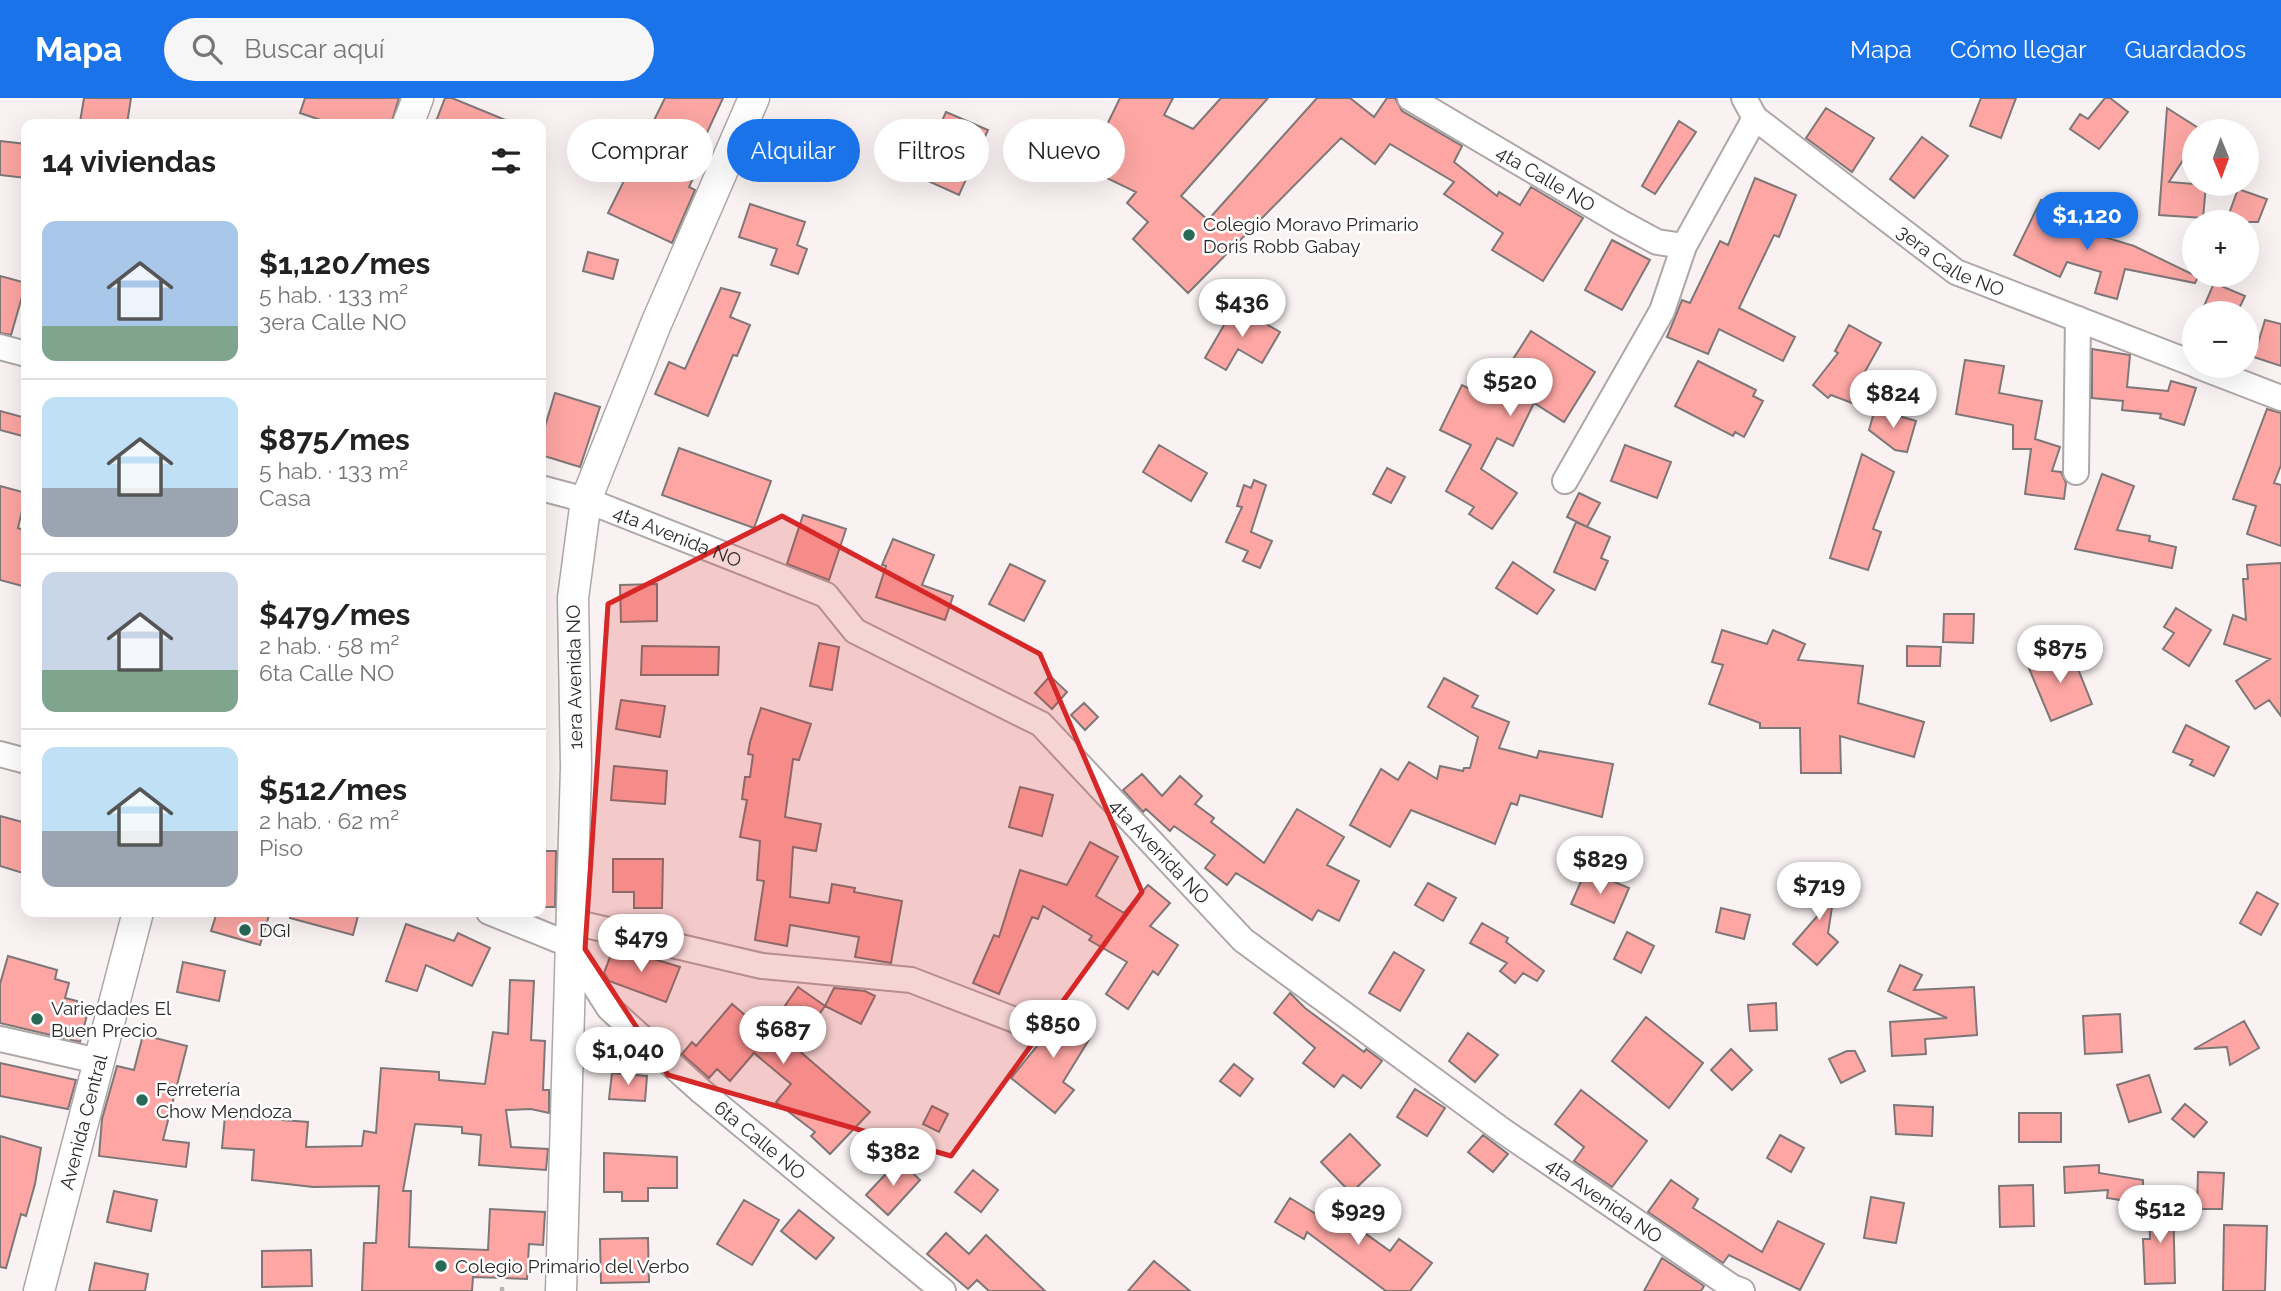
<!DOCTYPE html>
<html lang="es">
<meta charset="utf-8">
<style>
:root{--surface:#fff;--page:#f6f6f6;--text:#222;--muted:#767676;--line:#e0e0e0;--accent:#1a73e8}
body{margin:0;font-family:Raleway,sans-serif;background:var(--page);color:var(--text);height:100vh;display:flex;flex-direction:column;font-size:26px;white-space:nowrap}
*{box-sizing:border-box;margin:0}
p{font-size:23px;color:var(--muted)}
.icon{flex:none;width:38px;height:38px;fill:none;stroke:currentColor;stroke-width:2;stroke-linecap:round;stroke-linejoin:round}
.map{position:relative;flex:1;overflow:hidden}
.drawer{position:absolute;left:21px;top:21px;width:525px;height:798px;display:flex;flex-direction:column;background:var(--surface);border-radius:14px;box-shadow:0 7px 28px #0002}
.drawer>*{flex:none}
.top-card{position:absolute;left:567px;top:21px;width:665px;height:63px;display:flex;gap:14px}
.needle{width:46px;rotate:179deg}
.controls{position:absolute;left:2182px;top:21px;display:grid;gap:14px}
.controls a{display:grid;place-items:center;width:77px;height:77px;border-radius:50%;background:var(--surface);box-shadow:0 7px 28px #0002;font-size:35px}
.price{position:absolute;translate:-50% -60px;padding:0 16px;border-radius:24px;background:#fff;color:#222;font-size:23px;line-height:46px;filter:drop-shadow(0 2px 4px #0008)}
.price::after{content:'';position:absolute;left:50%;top:42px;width:21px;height:16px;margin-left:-10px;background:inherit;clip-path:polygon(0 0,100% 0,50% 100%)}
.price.on{background:var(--accent);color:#fff}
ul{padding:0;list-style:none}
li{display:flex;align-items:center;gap:21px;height:175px;padding:0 21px}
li+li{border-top:2px solid var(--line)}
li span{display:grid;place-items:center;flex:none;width:196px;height:140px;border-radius:14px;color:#555}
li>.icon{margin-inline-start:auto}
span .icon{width:84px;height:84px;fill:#fffc;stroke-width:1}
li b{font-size:30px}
h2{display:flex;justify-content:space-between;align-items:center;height:84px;padding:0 21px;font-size:30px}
.pill{padding:0 24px;border-radius:32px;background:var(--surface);box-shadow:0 7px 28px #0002;font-size:24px;line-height:63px}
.pill.on{background:var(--accent);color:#fff}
header{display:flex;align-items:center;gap:42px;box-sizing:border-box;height:98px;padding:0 35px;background:var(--accent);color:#fff}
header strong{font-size:33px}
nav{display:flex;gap:38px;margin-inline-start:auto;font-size:24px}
.search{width:490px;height:63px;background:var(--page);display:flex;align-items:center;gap:18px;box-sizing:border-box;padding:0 24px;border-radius:38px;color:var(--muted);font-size:26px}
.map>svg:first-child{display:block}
</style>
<header>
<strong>Mapa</strong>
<div class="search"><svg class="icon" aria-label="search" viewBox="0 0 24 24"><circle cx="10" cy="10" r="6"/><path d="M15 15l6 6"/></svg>Buscar aquí</div>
<nav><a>Mapa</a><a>Cómo llegar</a><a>Guardados</a></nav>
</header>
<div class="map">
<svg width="2281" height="1193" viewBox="0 0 2281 1193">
<rect width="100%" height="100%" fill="#faf2f2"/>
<path fill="#fda6a3" stroke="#7e7777" stroke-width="2" d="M84,0h47l-4,26 -47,-2z
M305,0h94l-8,26h-58l-33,-11z
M445,0h7l63,26h-80z
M665,0h58l-24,52 6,2 -16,35 6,3 -23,53 -64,-30z
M1120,0h53l-9,17 29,14 28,-31h47l-87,98 27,24 109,-122h33l24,19 13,-19h8l7,13 60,35 -8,16 43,34 2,-4 21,13 11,-18 52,31 -40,63 -51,-31 11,-17 -59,-39 10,-12 -64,-38 -15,20 -34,-26 -153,155 -55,-54 15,-17 -21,-19 9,-11 -50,-24z
M1981,0h35l-15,40 -31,-12z
M2105,0h5l18,14 -29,37 -29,-20 10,-15 8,5z
M1826,10l48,30 -22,34 -46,-34z
M2167,10l36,23h-9v12l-25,39 37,3 -3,33 -44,-3z
M946,14l42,18 -29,65 -42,-19z
M1679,23l17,11 -41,62 -13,-8z
M1922,39l26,19 -34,42 -24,-19z
M0,43l26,3v34l-26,-3z
M1755,80l41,17 -17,42 -5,-2 -35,73 56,29 -12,24 -64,-32 -11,25 -41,-17 15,-37 8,3 30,-62 8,4z
M2238,91l29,10 -9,23h-32z
M2041,102l29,14 -2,12 66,20 64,31 -3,6 -70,-14 -8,30 -22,-6 6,-21 -34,-10 -7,15 -46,-22z
M750,106l55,18 -8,23 10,4 -9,25 -27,-9 6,-16 -38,-12z
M1612,142l38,20 -28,50 -37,-20z
M588,154l30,8 -5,19 -30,-8z
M0,178l26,7 -15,52 -11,-2z
M2214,185l31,13 -8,17h-36z
M721,190l19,5 -10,24 20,8 -13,31 -4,-1 -25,61 -53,-22 14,-32 16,7z
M1235,208l45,26 -18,31 -24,-14 -12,21 -21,-12z
M2265,222l16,4v42l-27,-9z
M1849,227l32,18 -19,34 8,3 -10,26 -29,-11 -3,3 -15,-13 25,-32 -3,-2z
M1531,233l64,41 -31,50 -30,-19 -21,43 -16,-8 -16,31 36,24 -25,36 -23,-15 5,-7 -28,-16 25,-46 -31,-15 22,-45 26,13z
M2092,251l38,6 -3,32 41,4 3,-10 25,7 -12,37 -24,-7 1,-4 -39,-4 1,-9 -31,-3z
M1965,262l39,6 -5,27 43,8 -7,38 25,8 -8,24 9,1 5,11 -2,16 -39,-5 6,-45h-18v-24l-57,-11z
M1698,263l58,29 -3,6 10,5 -19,36 -9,-5 -2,4 -58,-30z
M555,295l45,14 -20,60 -39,-12v-15z
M1875,311l41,12 -9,31 -12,-2 -26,-20z
M2267,311l14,4v52l-7,18 7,2v61l-34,-12 9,-28 -23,-7z
M0,313l26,7v19l-26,-7z
M1159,347l48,28 -16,28 -48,-29z
M1625,347l46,17 -14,36 -46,-17z
M679,350l92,33 -17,47 -92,-33z
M1862,356l32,18 -21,57 8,3 -13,38 -38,-12z
M1387,370l18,9 -14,26 -18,-9z
M2102,376l32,12 -17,44 33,6 -1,5 27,6 -4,21 -97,-19z
M1254,382l12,5 -15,47 21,9 -12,27 -17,-7 5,-10 -22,-9 16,-35 -5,-1 7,-21 7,3z
M0,388l26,7 -8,35 8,3v56l-26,-7z
M1579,395l21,10 -13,24 -20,-10z
M803,417l43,14 -17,51 -42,-16z
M1576,424l34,15 -9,21 7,3 -13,29 -41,-18z
M893,441l41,16 -12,30 31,11 -8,24 -69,-23 10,-31 -4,-1z
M1513,464l41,28 -17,24 -41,-26z
M2281,465v153l-12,-16 -14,9 -19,-28 34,-22 -46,-15 9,-29 13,5 -3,-41h5l-1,-14z
M1010,466l35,17 -21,40 -35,-17z
M657,486v37l-36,1 -1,-37z
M2176,510l35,22 -22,36 -26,-17 11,-16 -10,-6z
M1944,516h30l-1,29 -30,-1z
M1722,532l45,14 6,-14 32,14 -7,16 65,6 -5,37 66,19 -10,35 -74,-21 1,37h-40l-1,-45h-40v-5l-51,-19 14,-39 -11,-3z
M819,545l20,4 -7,43 -22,-4z
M642,548l77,1 -1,28h-77z
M1907,548l34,1 -1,19h-33z
M2070,551l22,55 -41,17 -23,-55z
M1050,578l17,16 -15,17 -17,-16z
M1444,580l34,18 -6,11 37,15 -10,26 38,10 2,-7 74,13 -11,53 -82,-22 -3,10 -6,-2 -16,41 -84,-34 -21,37 -40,-22 31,-56 17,11 11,-18 28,17 3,-13 23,5 1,-3h6l8,-31 -50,-30z
M621,602l44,6 -5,31 -44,-8z
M1084,605l14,14 -13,13 -14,-15z
M761,610l50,16 -12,36 -6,-1 -8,58 36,7 -5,27 -23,-4 -3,50 39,6 3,-19 23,4 -1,4 48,9 -11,62 -36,-6 4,-20 -69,-12 -3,21 -32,-6 9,-59 -7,-1 3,-39 -20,-4 7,-37 -5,-1 3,-22h5l3,-22 -5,-1 2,-12z
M2186,627l43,22 -15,29 -24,-11 3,-5 -20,-8z
M614,668l53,5 -2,33 -54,-4z
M1142,676l20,22 18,-20 22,20 -7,8 19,14 -3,4 53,41 33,-54 47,28 -17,28 32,16 -20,40 -21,-11 -6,10 -76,-47 -9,12 -22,-17 10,-13 -41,-29 -4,5 -24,-22 -3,3 -20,-22z
M1020,689l33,8 -11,41 -33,-9z
M0,718l26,7v51l-26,-8z
M1090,744l28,15 -22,39 28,17 24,-28 22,18 -20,23 28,19 -20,30 -5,-4 -25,38 -22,-15 21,-32 -38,-22 3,-4 -49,-30 -5,13 -6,-2 -33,77 -26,-11 21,-48 5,2 21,-67 47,15z
M541,753h15l-1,56h-14z
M613,761h50l-1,49h-28v-16h-21z
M1586,772l43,18 -15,35 -43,-19z
M1810,779l26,4 -8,52 10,9 -21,23 -24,-21 34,-39 -21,-4z
M1428,785l28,15 -13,23 -28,-16z
M2257,794l21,12 -17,31 -21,-12z
M1721,810l29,7 -6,24 -28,-7z
M217,814h53l-10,33 -49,-14z
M291,814h68l-6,23 -63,-17z
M1482,825l26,15 -2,4 38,29 -7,10 -14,-8 -8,10 -15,-12 7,-8 -37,-20z
M406,826l48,17 4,-8 32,15 -18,38 -46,-21 -9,26 -31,-10z
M1627,834l27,14 -13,27 -27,-14z
M614,849l66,20 -14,35 -57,-21 -5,-8z
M1394,854l30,18 -24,41 -31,-18z
M8,858l49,14 -2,9 14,4 -4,15 12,3 -2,10 12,4 -7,27 -80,-19v-39z
M183,864l42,9 -6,30 -42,-9z
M1900,867l22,10 -8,15 60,-3 3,48 -52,4 1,15 -34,2 -2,-34 57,-4 -59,-27z
M510,882l24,1 -3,59 14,1 -2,49h6v23l-18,-4 -25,1 5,37 37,2 -2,21 -67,-5 2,-30 -19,-2v-6l-47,-3 -12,67h8l-2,56 79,3 2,-41 55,3 -2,33 -14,-1 -2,35 -54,-2 -1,14h-110l2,-48h12l3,-57 -66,1 -61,-7 2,-30 -32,-2 3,-32 83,6 -2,25 56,-1 2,-15 12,2 5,-65 58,4v8l46,4 8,-52 15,2z
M798,889l27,19 -29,42 74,64 -40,42 -19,-18 4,-4 -39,-30 15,-18 -37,-31 -24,28 -13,-12 -8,9 -27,-24 10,-12 4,4 36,-42 34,29z
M834,890l31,3 10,5 -14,28 -36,-18z
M1290,895l15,15 59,44 2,-3 16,12 -21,27 -18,-13 -9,12 -31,-24 12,-15 -41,-35z
M1776,905l1,27 -27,1 -2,-26z
M1051,908l42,27 -30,49 11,8 -19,23 -44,-35 35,-43 -5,-3 1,-11z
M2120,916l2,38 -37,2 -2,-38z
M1646,919l57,46 -34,45 -57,-47z
M2244,923l15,27 -29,17 -3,-18 -33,2z
M1468,935l30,22 -23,27 -26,-21z
M143,937l44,11 -24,94 26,3 -3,24 -87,-11 3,-37 15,-53 17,4z
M1731,951l21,21 -20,20 -21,-20z
M1847,953h8l10,20 -24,12 -12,-24z
M0,965l76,17 -8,29 -68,-13z
M1234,966l19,15 -13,17 -20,-15z
M612,975l35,3 -2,25 -36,-2z
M2149,977l12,37 -32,10 -12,-37z
M1415,991l30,19 -18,28 -30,-19z
M1581,992l66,51 -35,46 -38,-26 10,-14 -29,-23z
M2185,1006l22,18 -13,15 -22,-18z
M1894,1007l39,2 -1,29 -36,-2z
M932,1008l16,8 -9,18 -16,-8z
M2019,1015h42v29h-42z
M1350,1036l30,31 -29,28 -30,-31z
M1483,1037l25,19 -15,18 -25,-20z
M1780,1037l24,13 -13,24 -24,-14z
M0,1038l41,12 -6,36 -9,32 -5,-2 -15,54 -6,-1z
M604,1055l73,4v31h-29v13h-26v-9h-18z
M899,1062l21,20 -32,35 -22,-20z
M2099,1067v8l44,7v8l-8,1 -2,13 -26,-4 1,-8 -43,3 -1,-26z
M973,1072l25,20 -17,22 -26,-20z
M2198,1074l26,1 -2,36h-25z
M1671,1082l27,19 -5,9 69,44 16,-31 46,23 -24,46 -71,-35 -6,8 -75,-51z
M2033,1087l1,41 -34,1 -1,-41z
M114,1093l43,9 -6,31 -44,-9z
M1871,1099l33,6 -8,40 -32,-5z
M1290,1100l31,19 7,-10 62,44 9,-12 33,24 -22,28h-24l-79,-59 -3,7 -29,-17z
M744,1102l35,20 -27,45 -35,-21z
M2173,1103l2,82 -30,1 -2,-45h7l-1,-37z
M799,1112l35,28 -18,21 -35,-28z
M2224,1127l43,1 -2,65h-42z
M946,1135l23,21 17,-19 59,56h-56l-12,-11 -9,9 -41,-35z
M648,1140l1,44 -48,1 -1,-44z
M311,1152l1,36 -50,1v-36z
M1662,1160l42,28 -3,5h-57z
M1154,1163l36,30h-62z
M95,1165l53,11 -3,17h-56z"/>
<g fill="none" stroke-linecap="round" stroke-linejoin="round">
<g stroke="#afa7a7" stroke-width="28">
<g id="minor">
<path id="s1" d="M1410,0l210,124 37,20 27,4"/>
<path id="s2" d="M1744,0l11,20 201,154 238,92"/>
<path d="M0,249l26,7"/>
<path d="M2198,268l83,32"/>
<path d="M2076,374l2,-153"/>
<path d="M1565,383l97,-170 22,-65 71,-128"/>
<path id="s3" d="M541,390l45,12 240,95 29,36 186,93 202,216 260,191 229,156 10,4"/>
<path d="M0,656l26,7"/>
<path id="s4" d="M489,814l79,32 41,64 92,83 242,200"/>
<path d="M569,823l193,45 149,14 117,45"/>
<path d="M0,941l98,22"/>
</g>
</g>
<g stroke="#afa7a7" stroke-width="33">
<g id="tertiary">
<path d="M408,26l10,-26"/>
<path id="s5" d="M39,1193l99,-379"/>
<path d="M561,1193l15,-524 -3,-169 13,-98 70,-176 98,-226"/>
</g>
</g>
<path stroke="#b8b2b2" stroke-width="4.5" stroke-dasharray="5 3.5" stroke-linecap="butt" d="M502,1193v-4"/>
<use href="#minor" stroke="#fff" stroke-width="24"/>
<use href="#tertiary" stroke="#fff" stroke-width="30"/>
</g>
<path fill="#d62828" fill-opacity="0.2" stroke="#d62828" stroke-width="5" stroke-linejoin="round" d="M782,418l258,138 102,238 -191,264 -283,-81 -83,-126 23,-345z"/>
<g fill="#296957" stroke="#fff" stroke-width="2.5">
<circle cx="1189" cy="137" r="7"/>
<circle cx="245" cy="832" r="7"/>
<circle cx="37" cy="921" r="7"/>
<circle cx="142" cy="1002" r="7"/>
<circle cx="441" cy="1168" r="7"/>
</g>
<g text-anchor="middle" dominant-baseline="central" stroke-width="5" stroke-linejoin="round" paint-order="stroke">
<g font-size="19" fill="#2d2b2a" stroke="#fff">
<text stroke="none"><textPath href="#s1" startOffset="158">4ta Calle NO</textPath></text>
<text stroke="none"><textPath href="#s2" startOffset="266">3era Calle NO</textPath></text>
<text stroke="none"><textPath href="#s3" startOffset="145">4ta Avenida NO</textPath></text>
<text transform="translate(574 579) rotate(-91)">1era Avenida NO</text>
<text stroke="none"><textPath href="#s3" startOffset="733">4ta Avenida NO</textPath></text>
<text stroke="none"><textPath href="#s5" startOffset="175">Avenida Central</textPath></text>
<text stroke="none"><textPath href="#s4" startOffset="362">6ta Calle NO</textPath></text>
<text stroke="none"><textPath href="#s3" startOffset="1300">4ta Avenida NO</textPath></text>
</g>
<g font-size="19" fill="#2d2b2a" stroke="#fff" text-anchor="start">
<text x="1203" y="126">Colegio Moravo Primario<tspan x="1203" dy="22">Doris Robb Gabay</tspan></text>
<text x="259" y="832">DGI</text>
<text x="51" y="910">Variedades El<tspan x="51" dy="22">Buen Precio</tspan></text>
<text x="156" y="991">Ferretería<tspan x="156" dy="22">Chow Mendoza</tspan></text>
<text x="455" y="1168">Colegio Primario del Verbo</text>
</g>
</g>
</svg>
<div class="controls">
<a><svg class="needle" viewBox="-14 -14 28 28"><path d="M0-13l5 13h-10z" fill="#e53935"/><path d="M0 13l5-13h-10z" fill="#767676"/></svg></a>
<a>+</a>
<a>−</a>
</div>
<b class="price on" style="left:2087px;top:154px">$1,120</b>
<b class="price" style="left:1242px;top:241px">$436</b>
<b class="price" style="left:1510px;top:320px">$520</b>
<b class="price" style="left:1893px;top:332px">$824</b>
<b class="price" style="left:2060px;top:587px">$875</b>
<b class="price" style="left:1600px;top:798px">$829</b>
<b class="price" style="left:1819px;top:824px">$719</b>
<b class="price" style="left:641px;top:876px">$479</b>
<b class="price" style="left:1053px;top:962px">$850</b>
<b class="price" style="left:783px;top:968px">$687</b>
<b class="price" style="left:628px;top:989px">$1,040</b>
<b class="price" style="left:893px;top:1090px">$382</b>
<b class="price" style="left:2160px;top:1147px">$512</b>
<b class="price" style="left:1358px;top:1149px">$929</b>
<div class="top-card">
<a class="pill">Comprar</a>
<a class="pill on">Alquilar</a>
<a class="pill">Filtros</a>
<a class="pill">Nuevo</a>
</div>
<section class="drawer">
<h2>14 viviendas<svg class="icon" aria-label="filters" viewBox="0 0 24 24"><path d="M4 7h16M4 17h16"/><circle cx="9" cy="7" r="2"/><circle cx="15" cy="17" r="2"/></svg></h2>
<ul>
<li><span style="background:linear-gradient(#a9c7e8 75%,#7fa58c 0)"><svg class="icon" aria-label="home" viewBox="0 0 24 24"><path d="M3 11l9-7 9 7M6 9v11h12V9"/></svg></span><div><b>$1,120/mes</b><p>5 hab. · 133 m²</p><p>3era Calle NO</p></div></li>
<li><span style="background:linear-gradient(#bfe0f5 65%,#9aa5b1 0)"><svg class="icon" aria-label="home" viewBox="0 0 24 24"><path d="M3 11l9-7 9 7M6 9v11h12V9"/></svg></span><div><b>$875/mes</b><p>5 hab. · 133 m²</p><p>Casa</p></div></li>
<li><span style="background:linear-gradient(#c9d6e8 70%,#7fa58c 0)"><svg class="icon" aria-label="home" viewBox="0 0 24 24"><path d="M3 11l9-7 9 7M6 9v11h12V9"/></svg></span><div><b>$479/mes</b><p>2 hab. · 58 m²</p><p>6ta Calle NO</p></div></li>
<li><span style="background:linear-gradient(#bfe0f5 60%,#9aa5b1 0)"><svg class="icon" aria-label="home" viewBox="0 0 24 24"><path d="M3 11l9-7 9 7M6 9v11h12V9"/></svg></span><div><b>$512/mes</b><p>2 hab. · 62 m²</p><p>Piso</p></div></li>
</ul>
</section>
</div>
